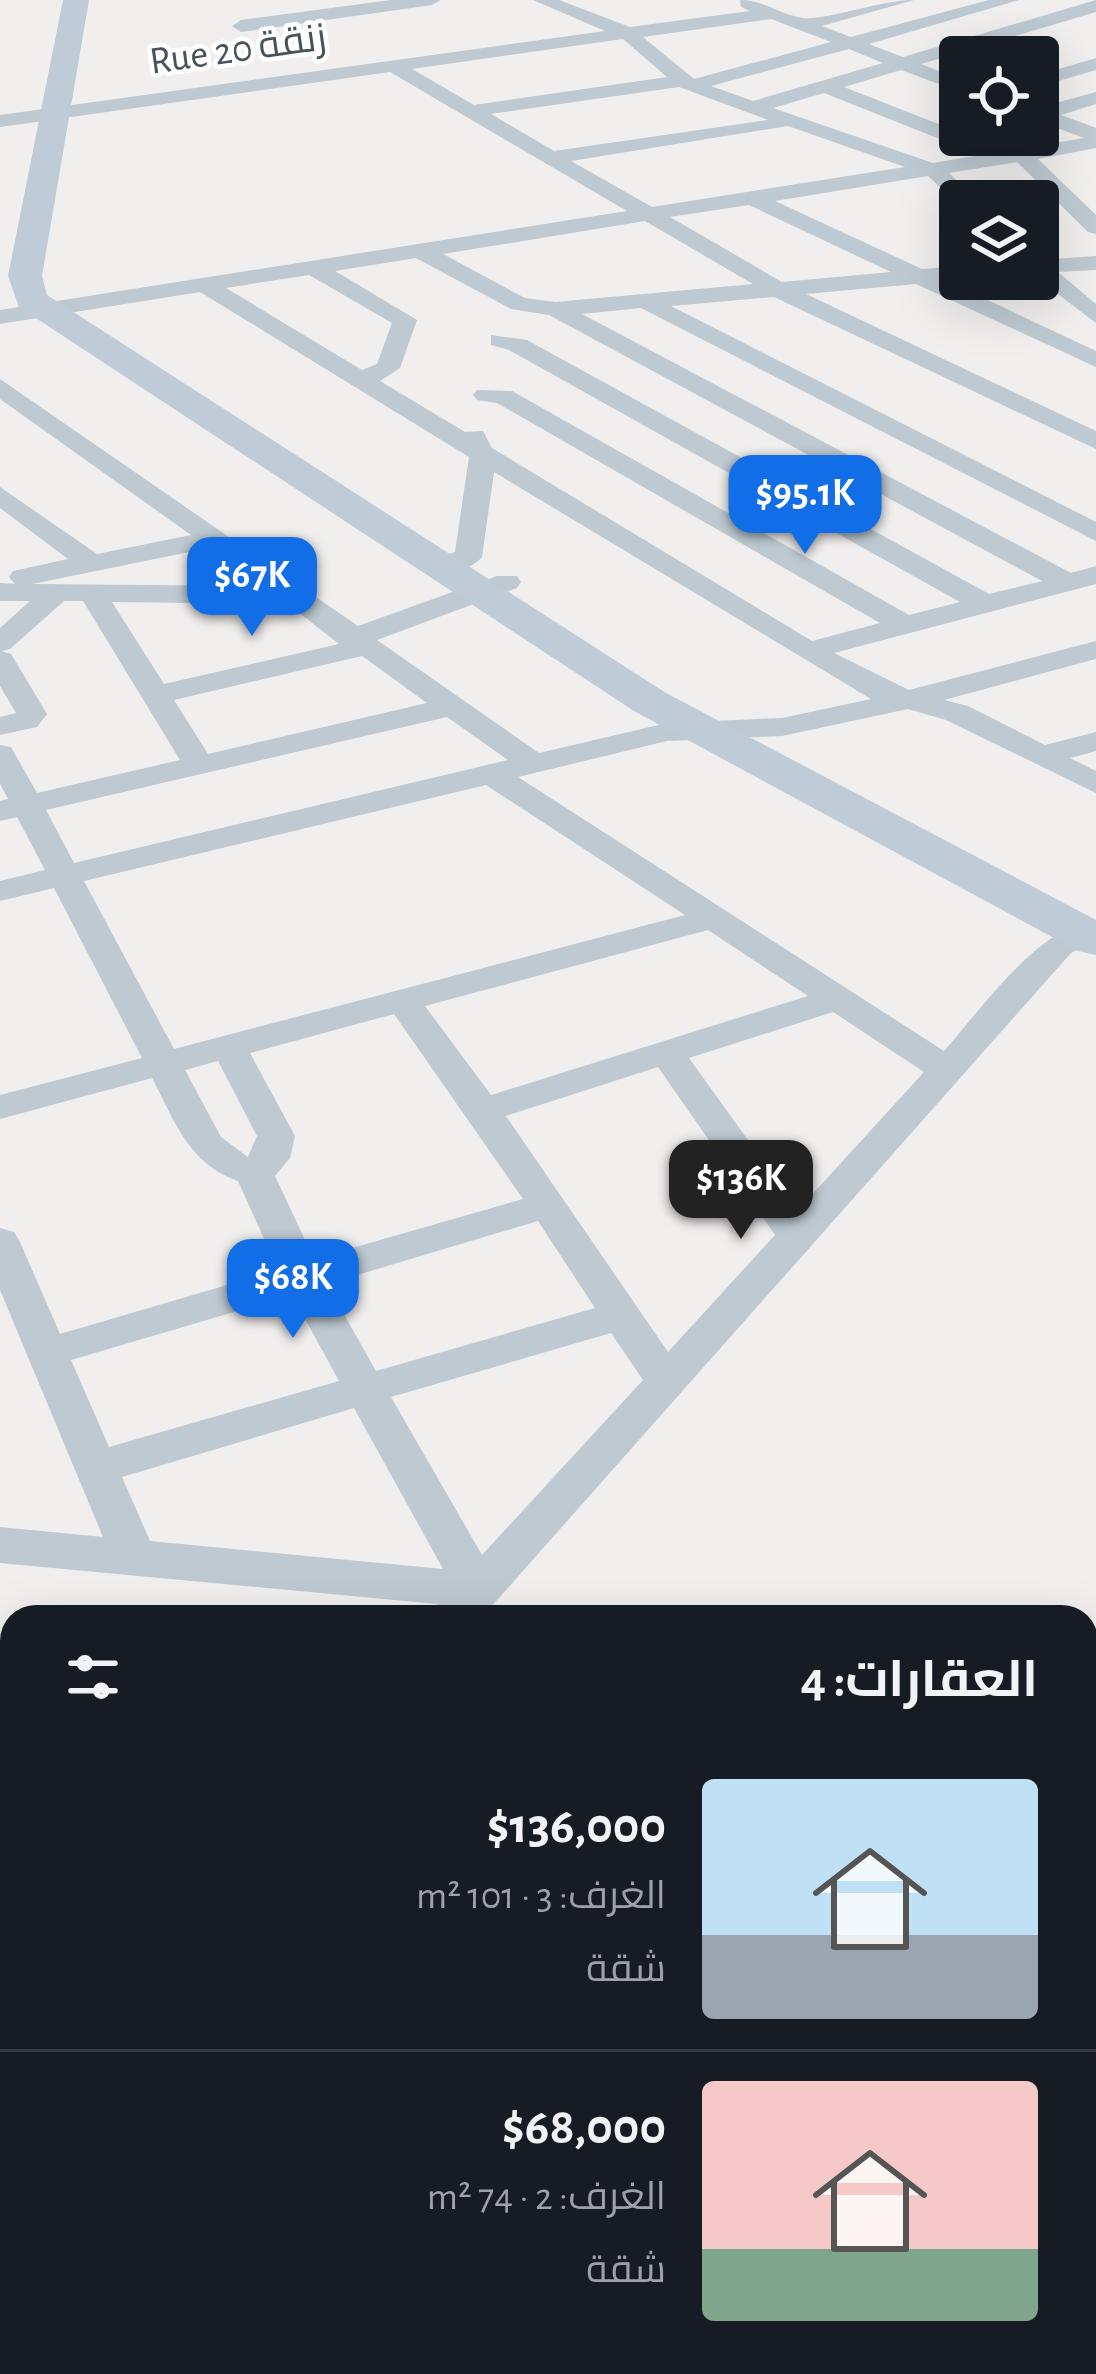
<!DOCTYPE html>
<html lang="ar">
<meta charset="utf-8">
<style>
:root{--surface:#171b24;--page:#20242c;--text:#f1f3f6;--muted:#9ea1a6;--line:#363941;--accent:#126ee7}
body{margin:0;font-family:"Alegreya Sans",Cairo,sans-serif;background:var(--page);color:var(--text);direction:rtl;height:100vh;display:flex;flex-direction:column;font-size:45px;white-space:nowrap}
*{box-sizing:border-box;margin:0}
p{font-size:39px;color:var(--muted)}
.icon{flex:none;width:66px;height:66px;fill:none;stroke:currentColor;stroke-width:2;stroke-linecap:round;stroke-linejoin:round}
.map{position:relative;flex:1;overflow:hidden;direction:ltr}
.side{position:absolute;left:0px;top:1605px;width:1098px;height:771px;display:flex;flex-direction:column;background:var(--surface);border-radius:36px 36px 0 0;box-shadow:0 12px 48px #0002;direction:rtl}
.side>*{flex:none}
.tools{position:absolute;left:939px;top:36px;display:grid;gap:24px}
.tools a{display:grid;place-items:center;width:120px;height:120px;border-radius:12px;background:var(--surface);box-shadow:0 12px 48px #0002;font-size:60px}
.price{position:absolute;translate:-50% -102px;padding:0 27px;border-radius:24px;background:var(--accent);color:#fff;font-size:39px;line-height:78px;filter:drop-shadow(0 3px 6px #0008)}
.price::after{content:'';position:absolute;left:50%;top:72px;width:36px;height:27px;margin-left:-18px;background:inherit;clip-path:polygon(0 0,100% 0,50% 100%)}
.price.current{background:#222;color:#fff}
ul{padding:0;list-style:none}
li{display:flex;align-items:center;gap:36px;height:300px;padding:0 60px}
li+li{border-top:3px solid var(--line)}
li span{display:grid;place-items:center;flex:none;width:336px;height:240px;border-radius:12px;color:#555}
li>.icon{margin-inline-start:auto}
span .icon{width:144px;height:144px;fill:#fffc;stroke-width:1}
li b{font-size:51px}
h2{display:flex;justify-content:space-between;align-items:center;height:144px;padding:0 60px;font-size:51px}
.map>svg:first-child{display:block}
</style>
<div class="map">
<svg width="1096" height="2374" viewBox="0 0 1096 2374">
<rect width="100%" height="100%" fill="#f1eeee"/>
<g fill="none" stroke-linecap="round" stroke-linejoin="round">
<path fill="#bec9d1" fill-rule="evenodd" d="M391,0h50l-9,5 -191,27 -9,-6 9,-6z
M533,0h26l71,27 120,-16 -9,-4 -1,-7c24,0 40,15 63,18 21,3 78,-18 111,-18l-92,26 29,11 138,-37h30l-150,44 34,13 193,-57v12l-175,52 39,15v13l-59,-22 -57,17 163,64 77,-13 -46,-17v-13l58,-16v12l-35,11 35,13v20l-58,11 58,56v19l-8,-2 -71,-70 -68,11 29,28h-18v5l-32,-30 -153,25 147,68 38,-3 4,13 -17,2 149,70v16l-180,-83 -110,10 290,137v18l-322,-152 -103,9 425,216v19l-455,-233 -59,6 489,259 25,-7v18l-262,69 75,37 187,-49v18l-152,41 24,6 77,39 51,-13v19l-26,7 26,13v22l-150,-73 -38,-11 -126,27 -115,5 -149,36 426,274c30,-33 104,-137 150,-125l2,12 -25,15 -589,664h-51l6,-13 -437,-41v-36l103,10 -103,-247v-62l14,4 6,10 40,92 218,-64 -40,-89c-49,-17 -63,-59 -86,-103l-152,41v-24l142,-37 -88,-170 -54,13v-20l45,-11 -28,-53 -17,4v-20l8,-2 -8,-15v-39l11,2 26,46 143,-33 -97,-159h-19l-54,48 -8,2 9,3 36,60 -10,13 -37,8v-18l16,-4 -16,-27v-58l30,-27h-30v-18l15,1 -6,-7 4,-6 55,-12 -68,-51v-21l97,67 94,-19 -191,-136v-20l358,247 139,-50h20l4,6 -4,6 -140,52 162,113 128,-30 115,-5 89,-19 -377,-227 -12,85c-11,13 -38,20 -54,16l-4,-6 4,-6 27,-9 14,-95 -269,-165 -200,32v-14l627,-99 -237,-139 -390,55v-12l605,-84zM771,19l60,23 -137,37 -51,-42zM623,39l44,38 -193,28 -62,-36zM849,49l34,14 -130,38 -42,-15zM679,87l89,33 -214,31 -63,-37zM824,93l156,62 -47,8 -160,-55zM788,126l117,41 -253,40 -81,-46zM749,205l142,67 -109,10 -112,-65zM645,221l108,63 -198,18 -30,-4 -82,-44zM416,258l95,51 38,6 493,266 -53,13 -462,-254 -36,-5v10l18,5 451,252 -51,13 -397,-224 -35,-1 -4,5 4,5 20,3 383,220 -68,18 -320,-193 -9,-17 -18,1 -85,-51 20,-13 17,-48 -82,-49zM309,275l83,48 -15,41 -15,6 -136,-82zM209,548l54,38 -231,-2zM112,602l176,2 51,40 -175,40zM362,656l65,47 -219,51 -34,-54zM447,717l61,43 -434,103 -28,-53zM486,785l199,130 -511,134 -90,-168zM708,930l100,66 -317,99 -66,-89zM833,1012l91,60 -126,138 -109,-152zM394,1014l129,185 -209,60 -39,-83 15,-18 5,-22 -45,-83zM218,1061l39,75 -9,21 -27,-20 -36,-67zM658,1067l117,168 -107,117 -162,-236zM538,1221l57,87 -219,63 -49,-87zM292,1295l47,86 -230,66 -38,-87zM611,1333l32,47 -161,175 -91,-158zM354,1408l89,161 -293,-28 -28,-64z
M1096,58v12l-58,17v-12z
M1096,256v14l-38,2 38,32v19l-58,-44v-19z
M0,1696l12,1v40l-12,-1z
M0,1866h12v46l-12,-2z
M12,2041v50l-12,4v-50z"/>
<path fill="#c0cbd8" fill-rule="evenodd" d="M63,0h26l-47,276 5,19 619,398 430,227v35l-18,-4 -444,-240 -615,-404 -11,-31z"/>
</g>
<g text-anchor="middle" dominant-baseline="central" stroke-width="9" stroke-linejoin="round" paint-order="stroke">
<g font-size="39" fill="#46525c" stroke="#fff">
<text transform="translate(238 50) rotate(-8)">Rue 20 زنقة</text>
</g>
</g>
</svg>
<div class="tools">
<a><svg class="icon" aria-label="locate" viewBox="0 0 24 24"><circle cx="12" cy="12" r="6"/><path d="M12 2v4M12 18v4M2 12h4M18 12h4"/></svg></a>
<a><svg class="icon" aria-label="layers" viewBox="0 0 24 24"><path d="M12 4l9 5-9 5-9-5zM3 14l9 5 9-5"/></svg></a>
</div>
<b class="price" style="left:805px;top:557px">$95.1K</b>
<b class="price" style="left:252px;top:639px">$67K</b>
<b class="price current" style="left:741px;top:1242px">$136K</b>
<b class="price" style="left:293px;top:1341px">$68K</b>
<section class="side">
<h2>العقارات: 4<svg class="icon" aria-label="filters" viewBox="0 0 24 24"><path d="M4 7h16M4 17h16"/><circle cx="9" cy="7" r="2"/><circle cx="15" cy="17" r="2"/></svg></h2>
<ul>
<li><span style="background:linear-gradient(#bfe0f5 65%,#9aa5b1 0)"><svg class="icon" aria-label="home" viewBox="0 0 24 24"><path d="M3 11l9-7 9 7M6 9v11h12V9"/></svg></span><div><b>$136,000</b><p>الغرف: 3 · 101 m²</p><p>شقة</p></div></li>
<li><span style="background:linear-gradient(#f6c9c9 70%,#7fa58c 0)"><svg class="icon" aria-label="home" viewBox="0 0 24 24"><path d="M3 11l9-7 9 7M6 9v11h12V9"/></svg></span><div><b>$68,000</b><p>الغرف: 2 · 74 m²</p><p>شقة</p></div></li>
</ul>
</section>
</div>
